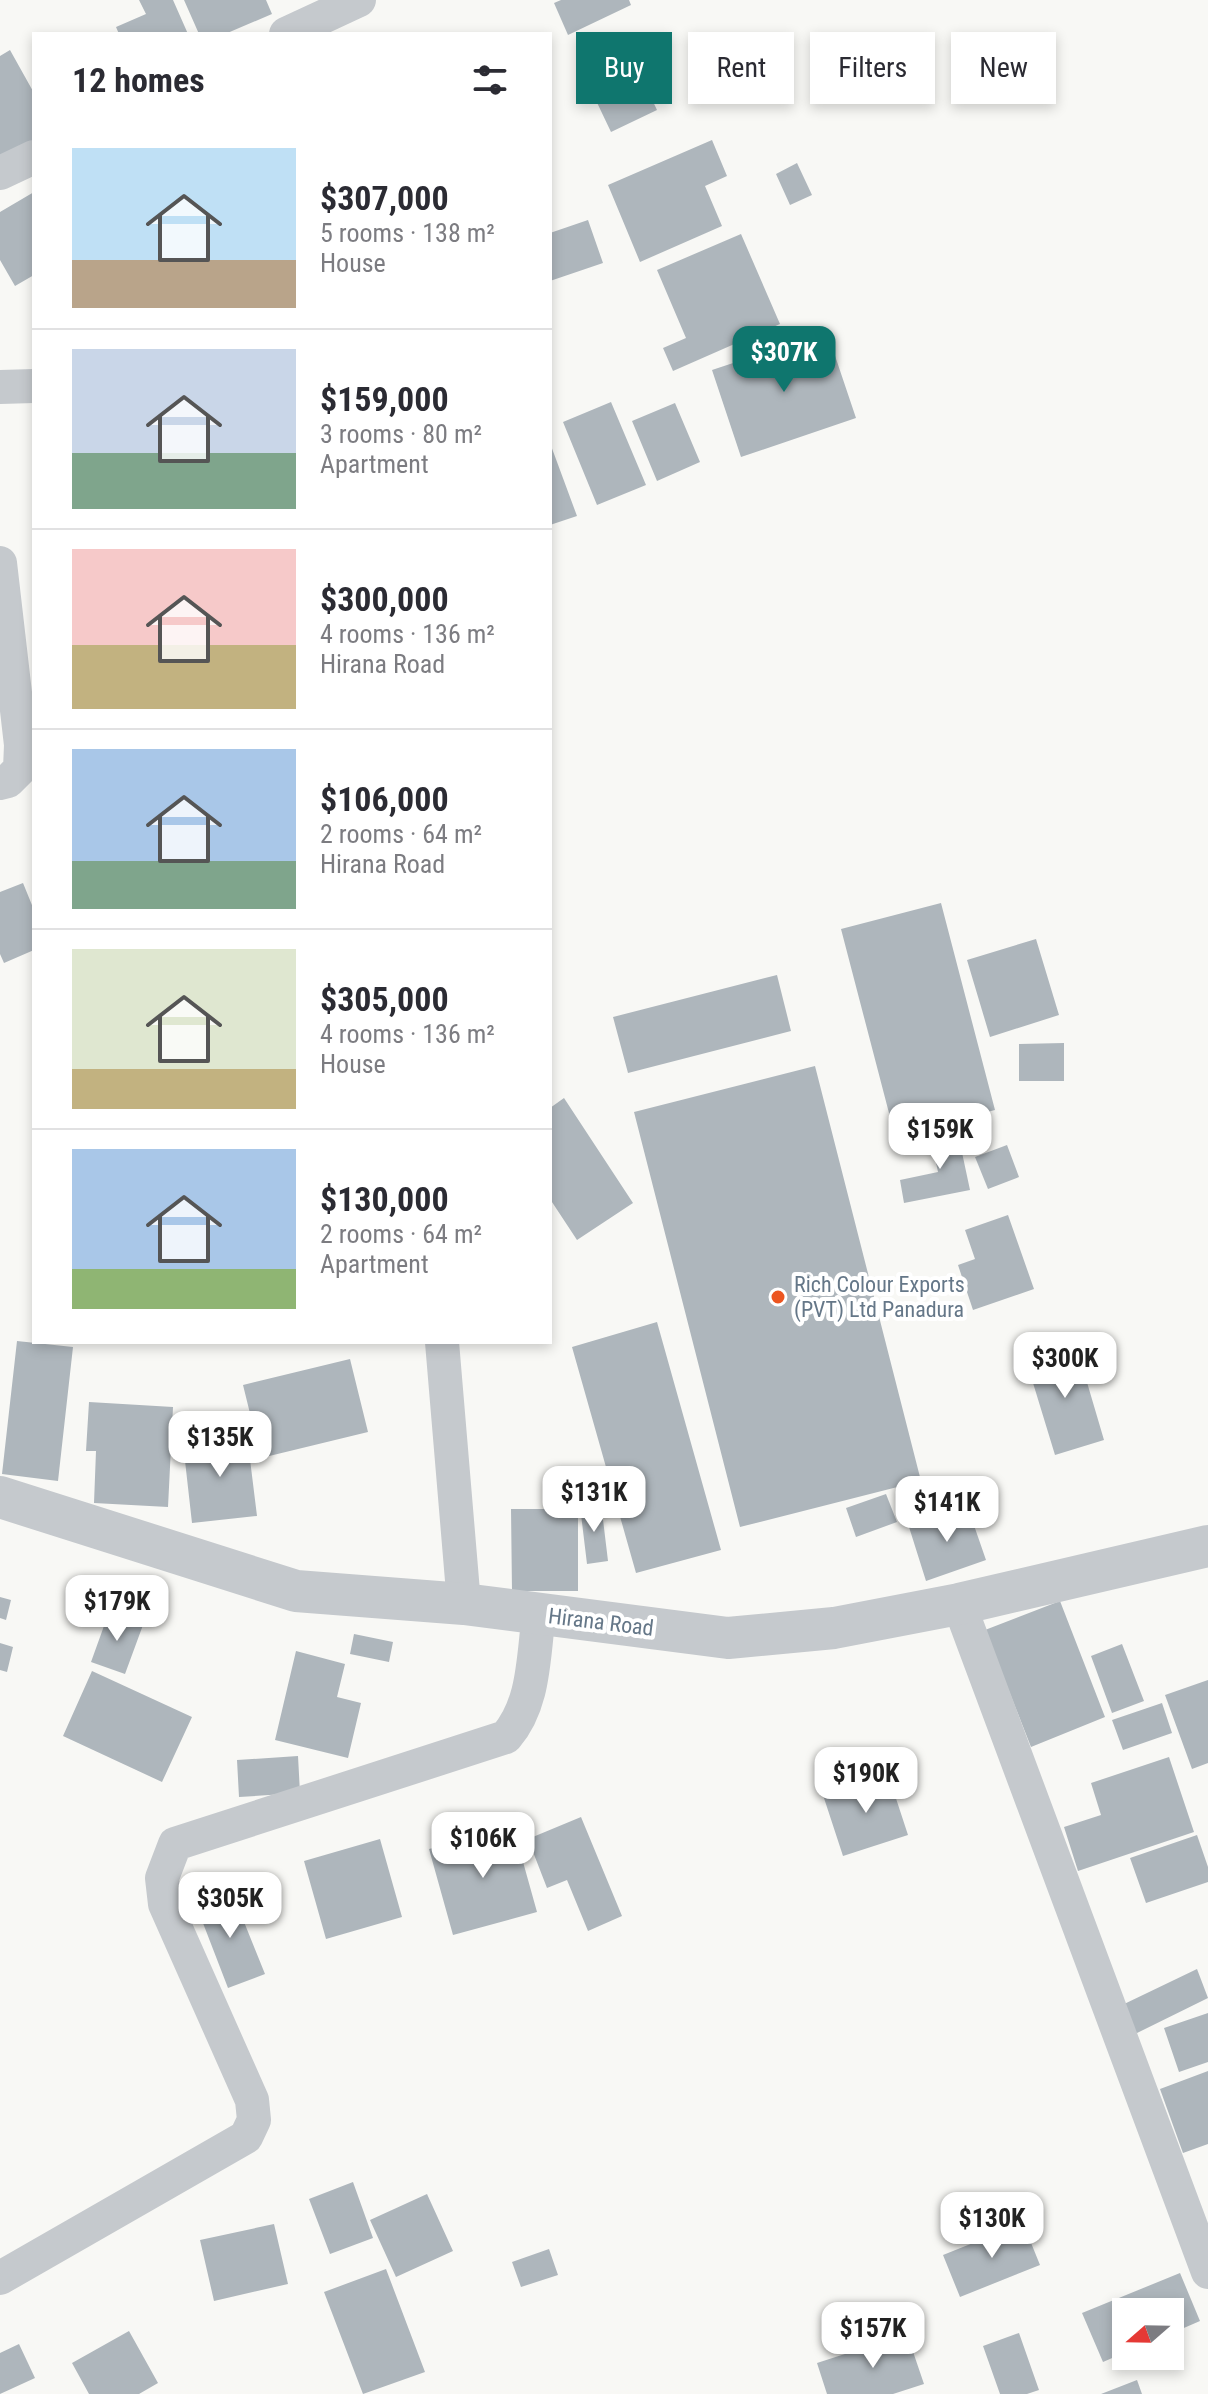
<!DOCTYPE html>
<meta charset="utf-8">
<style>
:root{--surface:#fff;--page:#f2f2f3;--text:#2b2b33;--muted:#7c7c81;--line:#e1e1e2;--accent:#0f766e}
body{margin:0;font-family:"Roboto Condensed",sans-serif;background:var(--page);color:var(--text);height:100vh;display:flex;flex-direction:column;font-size:30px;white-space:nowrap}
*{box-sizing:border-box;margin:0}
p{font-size:26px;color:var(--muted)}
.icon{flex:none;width:44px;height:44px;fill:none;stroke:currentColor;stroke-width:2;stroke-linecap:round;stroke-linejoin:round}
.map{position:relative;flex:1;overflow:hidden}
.drawer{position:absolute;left:32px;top:32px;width:520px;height:1312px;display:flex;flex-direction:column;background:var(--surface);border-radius:0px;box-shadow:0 4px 12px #0003}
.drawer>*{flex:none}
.hud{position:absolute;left:576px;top:32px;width:512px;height:72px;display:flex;gap:16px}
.needle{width:52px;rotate:250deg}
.buttons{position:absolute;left:1112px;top:2298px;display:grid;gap:16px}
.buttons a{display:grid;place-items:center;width:72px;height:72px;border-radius:0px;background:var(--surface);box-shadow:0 4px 12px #0003;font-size:40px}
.price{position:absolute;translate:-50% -68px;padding:0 18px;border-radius:16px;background:#fff;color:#222;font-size:26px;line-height:52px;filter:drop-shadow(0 2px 4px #0008)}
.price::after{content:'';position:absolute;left:50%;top:48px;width:24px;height:18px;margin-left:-12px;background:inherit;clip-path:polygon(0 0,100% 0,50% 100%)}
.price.active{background:var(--accent);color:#fff}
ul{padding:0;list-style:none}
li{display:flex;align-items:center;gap:24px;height:200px;padding:0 40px}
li+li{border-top:2px solid var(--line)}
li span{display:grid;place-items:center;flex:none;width:224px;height:160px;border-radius:0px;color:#555}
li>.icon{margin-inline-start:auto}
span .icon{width:96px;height:96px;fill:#fffc;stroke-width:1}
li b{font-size:34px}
h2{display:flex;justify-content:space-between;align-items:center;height:96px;padding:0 40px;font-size:34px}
.tag{padding:0 28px;border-radius:0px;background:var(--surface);box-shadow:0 4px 12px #0003;font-size:28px;line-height:72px}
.tag.active{background:var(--accent);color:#fff}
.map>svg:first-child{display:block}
</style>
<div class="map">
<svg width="1208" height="2394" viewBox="0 0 1208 2394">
<rect width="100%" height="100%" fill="#f8f8f5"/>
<path fill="#aeb6bc" d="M139,0h34l15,34h-69l-3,-7 30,-13z
M184,0h82l6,14 -47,20h-26z
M561,0h68l2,5 -63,30 -14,-32z
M627,47l30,63 -46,22 -30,-63z
M10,50l24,43v53l-34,19v-109z
M712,140l15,36 -22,10 17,40 -82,36 -32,-77z
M797,163l15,32 -22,10 -14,-31z
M34,192v83l-19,11 -15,-26v-48z
M588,220l15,43 -53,18v-48z
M741,234l39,90 -107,47 -10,-23 23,-10 -29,-68z
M827,332l29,86 -115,39 -29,-87z
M611,402l35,83 -49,20 -34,-83z
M675,403l25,59 -43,19 -25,-60z
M550,443l27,73 -27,9z
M23,883l11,27v40l-30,13 -4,-9v-62z
M941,903l54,207 -100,26 -54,-207z
M1036,939l23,76 -69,22 -23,-77z
M777,975l14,56 -163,42 -15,-56z
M1064,1043v38h-45v-37z
M815,1066l106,415 -181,46 -106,-415z
M564,1098l69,105 -56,37 -27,-41v-91z
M957,1129l13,61 -66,13 -4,-23 38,-8 -8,-37z
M1007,1145l12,32 -31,12 -13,-32z
M1008,1215l26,74 -61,21 -15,-45 17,-6 -10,-29z
M657,1322l64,228 -85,23 -64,-226z
M17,1341l56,6 -15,134 -56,-7z
M1076,1345l28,95 -49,15 -29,-95z
M350,1359l18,73 -107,26 -18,-73z
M89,1402l84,5 -5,100 -74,-4 2,-52h-10z
M247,1435l10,81 -65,7 -9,-80z
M886,1494l11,28 -41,15 -10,-29z
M601,1503l7,58 -21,3 -7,-58z
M968,1508l18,52 -60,21 -17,-54z
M511,1509h67v82h-66z
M0,1597l11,3 -5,20 -6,-2z
M1060,1601l45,116 -74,30 -46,-117z
M109,1612l34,13 -18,49 -34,-12z
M354,1634l39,8 -4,20 -39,-8z
M0,1643l13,4 -6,25 -7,-2z
M1122,1644l22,57 -32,12 -21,-57z
M296,1651l49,13 -8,33 24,6 -13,55 -73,-18z
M92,1671l100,46 -30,65 -99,-46z
M1208,1680v83l-16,6 -27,-74z
M1162,1703l10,30 -49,17 -11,-30z
M298,1756l2,37 -61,4 -2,-37z
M1169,1757l25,75 -116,39 -14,-44 37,-12 -10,-32z
M888,1774l20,61 -65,21 -20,-61z
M581,1817l41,99 -34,15 -21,-51 -20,8 -19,-49z
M513,1826l24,86 -84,23 -24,-86z
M1197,1835l11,32v15l-62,21 -16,-45z
M380,1839l22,78 -76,22 -22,-78z
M232,1892l33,82 -37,14 -32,-83z
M1197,1969l11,29 -75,37 -13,-29z
M1208,2013v49l-29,10 -15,-44z
M1208,2071v73l-25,9 -23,-64z
M353,2182l20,56 -43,16 -21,-55z
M427,2194l26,57 -57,26 -26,-57z
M1023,2223l17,42 -80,32 -17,-42z
M274,2224l14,60 -74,17 -14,-61z
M549,2249l9,26 -37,12 -9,-25z
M386,2269l39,103 -62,22 -39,-102z
M1180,2273l20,48 -30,13v-22h-44v40l-23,10 -21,-49z
M129,2331l29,52 -19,11h-50l-17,-31z
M1019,2333l20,57 -12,4h-27l-17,-48z
M907,2334l17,50 -31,10h-66l-10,-31z
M19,2344l16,34 -35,16v-41z
M1137,2380l5,14h-41z"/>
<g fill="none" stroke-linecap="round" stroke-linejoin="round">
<path stroke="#c5c9cd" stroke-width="34" d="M286,34l73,-34
M0,173l34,-16
M0,387l34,-1
M0,563l21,182 -1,24 -12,12 -8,2
M442,1342l22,262
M959,1604l249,668
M0,2278l246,-141 8,-17 -2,-20 -87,-196 -3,-26 13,-34 331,-107c29,-34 27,-80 33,-123"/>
<path stroke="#c5c9cd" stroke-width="42" d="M0,1497l296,94 168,13 264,34 106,-10 125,-24 249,-58"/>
</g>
<circle fill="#ec5520" stroke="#fff" stroke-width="3" cx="778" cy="1297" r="8"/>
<g text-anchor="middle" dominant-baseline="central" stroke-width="8" stroke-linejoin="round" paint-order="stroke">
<g font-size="22" fill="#657788" stroke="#fff" text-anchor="start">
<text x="794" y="1284">Rich Colour Exports<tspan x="794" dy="25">(PVT) Ltd Panadura</tspan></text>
</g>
<g font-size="22" fill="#657788" stroke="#fff">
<text transform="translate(601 1622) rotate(7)">Hirana Road</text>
</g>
</g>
</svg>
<div class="buttons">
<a><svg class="needle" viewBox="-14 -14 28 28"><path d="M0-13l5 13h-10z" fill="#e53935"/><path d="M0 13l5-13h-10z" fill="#7c7c81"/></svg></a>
</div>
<b class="price active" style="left:784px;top:394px">$307K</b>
<b class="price" style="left:940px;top:1171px">$159K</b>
<b class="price" style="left:1065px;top:1400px">$300K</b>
<b class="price" style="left:220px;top:1479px">$135K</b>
<b class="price" style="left:594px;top:1534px">$131K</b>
<b class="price" style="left:947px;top:1544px">$141K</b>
<b class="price" style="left:117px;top:1643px">$179K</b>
<b class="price" style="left:866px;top:1815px">$190K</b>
<b class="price" style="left:483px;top:1880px">$106K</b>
<b class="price" style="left:230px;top:1940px">$305K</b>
<b class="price" style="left:992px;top:2260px">$130K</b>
<b class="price" style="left:873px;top:2370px">$157K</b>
<div class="hud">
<a class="tag active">Buy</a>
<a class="tag">Rent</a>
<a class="tag">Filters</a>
<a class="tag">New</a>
</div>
<section class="drawer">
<h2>12 homes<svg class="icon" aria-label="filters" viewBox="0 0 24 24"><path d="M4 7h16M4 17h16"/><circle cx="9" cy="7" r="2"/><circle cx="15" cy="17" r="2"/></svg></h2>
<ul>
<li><span style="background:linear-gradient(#bfe0f5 70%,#b9a48a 0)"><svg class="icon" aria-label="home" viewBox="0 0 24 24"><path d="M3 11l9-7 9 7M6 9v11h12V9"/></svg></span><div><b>$307,000</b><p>5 rooms · 138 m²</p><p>House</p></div></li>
<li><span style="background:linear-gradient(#c9d6e8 65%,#7fa58c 0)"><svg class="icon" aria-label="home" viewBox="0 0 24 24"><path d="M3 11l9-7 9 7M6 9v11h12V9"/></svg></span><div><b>$159,000</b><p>3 rooms · 80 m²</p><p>Apartment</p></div></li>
<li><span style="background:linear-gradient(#f6c9c9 60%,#c2b280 0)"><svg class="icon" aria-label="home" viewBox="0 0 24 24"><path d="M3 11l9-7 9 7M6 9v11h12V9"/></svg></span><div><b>$300,000</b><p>4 rooms · 136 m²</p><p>Hirana Road</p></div></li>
<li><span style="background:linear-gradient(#a9c7e8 70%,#7fa58c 0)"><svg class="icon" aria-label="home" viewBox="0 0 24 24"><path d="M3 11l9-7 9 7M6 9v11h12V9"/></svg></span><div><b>$106,000</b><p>2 rooms · 64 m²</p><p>Hirana Road</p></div></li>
<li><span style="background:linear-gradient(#dfe7d0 75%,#c2b280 0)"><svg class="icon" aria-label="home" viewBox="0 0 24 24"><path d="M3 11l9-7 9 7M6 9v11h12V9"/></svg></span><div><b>$305,000</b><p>4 rooms · 136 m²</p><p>House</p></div></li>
<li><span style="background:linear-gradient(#a9c7e8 75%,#8fb573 0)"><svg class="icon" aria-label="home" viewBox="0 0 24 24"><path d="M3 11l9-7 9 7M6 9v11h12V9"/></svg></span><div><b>$130,000</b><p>2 rooms · 64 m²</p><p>Apartment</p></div></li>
</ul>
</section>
</div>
